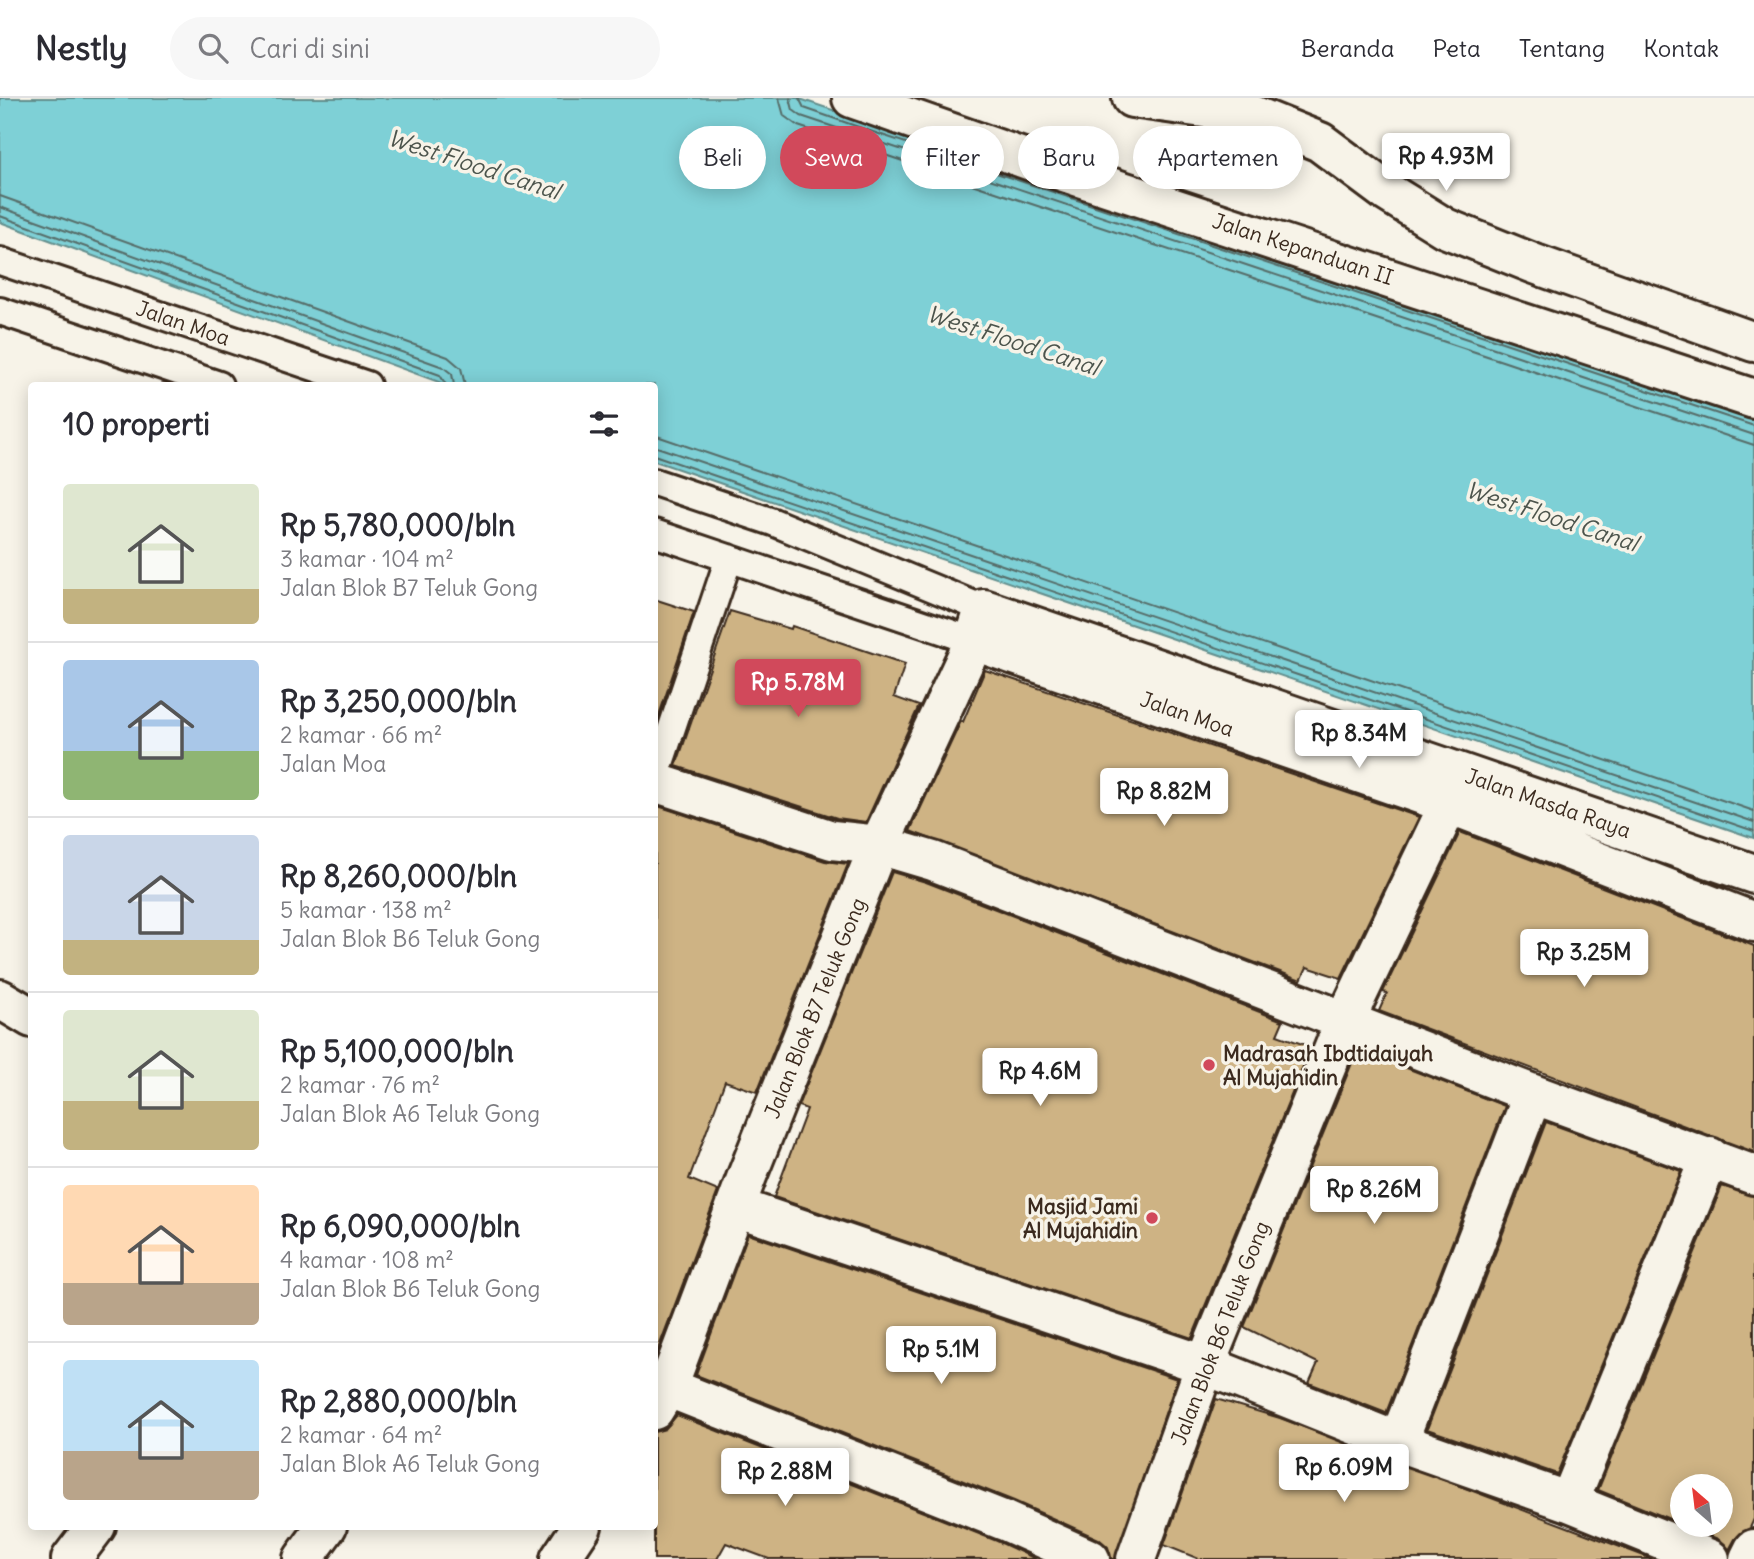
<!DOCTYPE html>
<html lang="id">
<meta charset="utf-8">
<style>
:root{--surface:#fff;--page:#f7f7f7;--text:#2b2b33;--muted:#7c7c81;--line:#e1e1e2;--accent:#d1495b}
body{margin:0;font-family:Delius,sans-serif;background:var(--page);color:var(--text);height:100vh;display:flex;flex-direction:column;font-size:26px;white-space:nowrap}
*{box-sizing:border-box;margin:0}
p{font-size:23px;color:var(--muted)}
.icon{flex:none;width:38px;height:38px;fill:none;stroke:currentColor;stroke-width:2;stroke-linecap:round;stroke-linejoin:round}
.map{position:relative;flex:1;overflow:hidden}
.sheet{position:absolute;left:28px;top:284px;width:630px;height:1148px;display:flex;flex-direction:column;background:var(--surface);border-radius:7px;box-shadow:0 4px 18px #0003}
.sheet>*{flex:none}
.hud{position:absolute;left:679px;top:28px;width:665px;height:63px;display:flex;gap:14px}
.needle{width:46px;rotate:332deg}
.tools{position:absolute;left:1670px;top:1376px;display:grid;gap:14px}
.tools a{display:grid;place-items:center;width:63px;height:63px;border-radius:50%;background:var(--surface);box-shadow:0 4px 18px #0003;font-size:35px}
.price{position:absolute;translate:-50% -60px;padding:0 16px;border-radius:7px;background:#fff;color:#222;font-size:23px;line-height:46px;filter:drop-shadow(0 2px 4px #0008)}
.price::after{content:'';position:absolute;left:50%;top:42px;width:21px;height:16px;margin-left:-10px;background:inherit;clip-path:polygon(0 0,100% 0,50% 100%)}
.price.active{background:var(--accent);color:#fff}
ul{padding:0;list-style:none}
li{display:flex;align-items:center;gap:21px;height:175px;padding:0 35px}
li+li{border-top:2px solid var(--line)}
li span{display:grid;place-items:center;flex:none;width:196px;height:140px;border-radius:7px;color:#555}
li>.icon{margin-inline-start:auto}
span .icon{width:84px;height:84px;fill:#fffc;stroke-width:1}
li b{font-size:30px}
h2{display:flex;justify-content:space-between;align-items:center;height:84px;padding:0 35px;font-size:30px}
.pill{padding:0 24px;border-radius:32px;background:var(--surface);box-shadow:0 4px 18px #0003;font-size:24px;line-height:63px}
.pill.active{background:var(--accent);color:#fff}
header{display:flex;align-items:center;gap:42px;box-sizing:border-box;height:98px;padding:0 35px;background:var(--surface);border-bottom:2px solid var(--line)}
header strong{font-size:33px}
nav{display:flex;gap:38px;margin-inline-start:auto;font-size:24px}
.search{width:490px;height:63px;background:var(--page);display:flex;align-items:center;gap:18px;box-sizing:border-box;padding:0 24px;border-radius:38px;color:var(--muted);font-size:26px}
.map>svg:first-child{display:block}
</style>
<header>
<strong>Nestly</strong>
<div class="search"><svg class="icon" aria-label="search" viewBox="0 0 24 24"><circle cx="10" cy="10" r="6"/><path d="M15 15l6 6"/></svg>Cari di sini</div>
<nav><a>Beranda</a><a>Peta</a><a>Tentang</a><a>Kontak</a></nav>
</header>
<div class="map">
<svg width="1754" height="1461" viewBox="0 0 1754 1461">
<rect width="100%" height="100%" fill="#f7f3e8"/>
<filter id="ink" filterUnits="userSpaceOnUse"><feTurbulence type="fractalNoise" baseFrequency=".0143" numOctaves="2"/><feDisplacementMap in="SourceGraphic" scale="14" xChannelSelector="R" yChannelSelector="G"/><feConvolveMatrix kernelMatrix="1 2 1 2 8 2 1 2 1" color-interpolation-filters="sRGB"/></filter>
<g filter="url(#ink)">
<path fill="#7ed0d6" stroke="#638e8c" stroke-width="2" d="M0,0h797l957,322v418l-1099,-377 -1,-76h-207l-447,-163z"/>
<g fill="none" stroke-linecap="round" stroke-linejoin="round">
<path stroke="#566c68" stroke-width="2" d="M779,0l5,18 14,10 956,319
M790,0l3,12 8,6 953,319
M799,0l5,10 69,24 881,294
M0,98l448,161 13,11 4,17
M0,109l443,160 9,7 2,11
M0,118l440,159 6,10
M654,337l1100,376
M654,348l1100,376
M654,357l1100,376"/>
</g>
<path fill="#ceb384" stroke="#3b2a1e" stroke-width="2" d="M654,501l40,13 -40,118z
M730,513l61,18 1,-3 113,38 -11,33 25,9 -53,116 -29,-4 -161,-52z
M985,572l434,147 -78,161 -34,-11 -6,13 -391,-149 51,-110 2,1z
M655,707l170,56 23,3 -91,228 -32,-11 -36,98 29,12 -64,169z
M1460,734l294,114v206l-375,-141 8,-18 -4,-1z
M892,774l34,10 357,139 -6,14 34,12 -119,291 -418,-141 33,-88 -9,-3z
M1360,952l145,56 -119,307 -77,-30 9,-20 -74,-36 108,-264z
M1546,1024l135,49 -124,303 -130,-45z
M1722,1088l32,10v323l-4,9 -15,11 -6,11 -11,-11 -36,-15h38v-38h-38v38l-84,-34z
M748,1136l429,145 -62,180h-4l-3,-12 -9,-8 -85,-38 -318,-126z
M1216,1301l64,19 372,141h-453l-35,-14z
M677,1317l320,126 39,18h-267l-43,-16 -9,16h-63v-127l11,-3z"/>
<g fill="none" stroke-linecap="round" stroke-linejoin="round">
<g stroke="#3b2a1e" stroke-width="32">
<path id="lane" d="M0,163l367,124
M0,213l219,74
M654,384l119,40 211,87
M654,435l320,108
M654,683l75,-223"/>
</g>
<g stroke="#3b2a1e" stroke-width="44">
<path id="street" d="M852,0l188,66 714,235
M1132,0l121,17 67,27 67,50 58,36 90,36 219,78
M974,543l475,163 305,118
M654,684l178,58 47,5 54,16 600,233 221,81
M0,901l32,19
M736,1109l469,158 193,77 171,60 141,57
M654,1284l351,139 85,38
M654,1312l13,-21 80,-213 132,-331 95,-204 10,-32 770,265
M1398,1344l135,-348
M1569,1404l141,-345
M71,1461l25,-33
M303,1461l24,-33
M560,1461l22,-33
M1136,1461l69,-194 140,-344 104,-217
M1749,1461l5,-10"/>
</g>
<use href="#lane" stroke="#f7f3e8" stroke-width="26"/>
<use href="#street" stroke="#f7f3e8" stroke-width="38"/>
</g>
</g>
<g fill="#d1495b" stroke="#f7f3e8" stroke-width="2.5">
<circle cx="1209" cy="967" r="7"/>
<circle cx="1152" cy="1120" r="7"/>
</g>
<g text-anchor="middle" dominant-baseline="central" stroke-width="7" stroke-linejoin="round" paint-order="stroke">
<g font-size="21" fill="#3b2a1e" stroke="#f7f3e8">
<text transform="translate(1303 151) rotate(18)">Jalan Kepanduan II</text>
<text transform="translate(183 225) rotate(19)">Jalan Moa</text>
<text transform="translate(1187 616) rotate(19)">Jalan Moa</text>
<text transform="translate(1548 705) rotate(19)">Jalan Masda Raya</text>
<text transform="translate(815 910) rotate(-68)">Jalan Blok B7 Teluk Gong</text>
<text transform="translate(1220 1235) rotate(-69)">Jalan Blok B6 Teluk Gong</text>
</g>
<g font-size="21" font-weight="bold" fill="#3b2a1e" stroke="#f7f3e8" text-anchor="start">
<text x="1223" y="955">Madrasah Ibdtidaiyah<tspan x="1223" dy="24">Al Mujahidin</tspan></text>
<text x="1138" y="1108" text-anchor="end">Masjid Jami<tspan x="1138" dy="24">Al Mujahidin</tspan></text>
</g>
<g font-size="23" font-style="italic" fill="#4c544c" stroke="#f7f3e8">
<text transform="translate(474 66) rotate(18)">West Flood Canal</text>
<text transform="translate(1013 242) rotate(18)">West Flood Canal</text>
<text transform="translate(1552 418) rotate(18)">West Flood Canal</text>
</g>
</g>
</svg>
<div class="tools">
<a><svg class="needle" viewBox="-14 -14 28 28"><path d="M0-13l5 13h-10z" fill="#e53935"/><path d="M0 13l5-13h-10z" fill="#7c7c81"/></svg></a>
</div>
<b class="price" style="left:1446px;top:95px">Rp 4.93M</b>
<b class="price active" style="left:798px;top:621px">Rp 5.78M</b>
<b class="price" style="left:1359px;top:672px">Rp 8.34M</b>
<b class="price" style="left:1164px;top:730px">Rp 8.82M</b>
<b class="price" style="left:1584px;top:891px">Rp 3.25M</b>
<b class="price" style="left:1040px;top:1010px">Rp 4.6M</b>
<b class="price" style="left:1374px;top:1128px">Rp 8.26M</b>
<b class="price" style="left:941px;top:1288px">Rp 5.1M</b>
<b class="price" style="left:1344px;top:1406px">Rp 6.09M</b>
<b class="price" style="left:785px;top:1410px">Rp 2.88M</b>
<div class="hud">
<a class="pill">Beli</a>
<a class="pill active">Sewa</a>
<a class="pill">Filter</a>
<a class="pill">Baru</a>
<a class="pill">Apartemen</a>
</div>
<section class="sheet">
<h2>10 properti<svg class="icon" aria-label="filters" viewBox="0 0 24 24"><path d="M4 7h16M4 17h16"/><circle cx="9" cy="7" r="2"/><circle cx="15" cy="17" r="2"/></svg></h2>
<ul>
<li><span style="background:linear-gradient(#dfe7d0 75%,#c2b280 0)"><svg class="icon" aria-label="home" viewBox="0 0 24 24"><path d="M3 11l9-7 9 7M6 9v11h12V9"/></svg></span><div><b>Rp 5,780,000/bln</b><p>3 kamar · 104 m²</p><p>Jalan Blok B7 Teluk Gong</p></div></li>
<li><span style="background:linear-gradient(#a9c7e8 65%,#8fb573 0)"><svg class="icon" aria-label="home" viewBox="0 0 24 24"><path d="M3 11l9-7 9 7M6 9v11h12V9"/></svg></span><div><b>Rp 3,250,000/bln</b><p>2 kamar · 66 m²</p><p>Jalan Moa</p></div></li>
<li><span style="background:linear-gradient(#c9d6e8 75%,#c2b280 0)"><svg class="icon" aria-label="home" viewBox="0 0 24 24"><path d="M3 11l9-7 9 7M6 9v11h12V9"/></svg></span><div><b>Rp 8,260,000/bln</b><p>5 kamar · 138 m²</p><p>Jalan Blok B6 Teluk Gong</p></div></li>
<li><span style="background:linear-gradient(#dfe7d0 65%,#c2b280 0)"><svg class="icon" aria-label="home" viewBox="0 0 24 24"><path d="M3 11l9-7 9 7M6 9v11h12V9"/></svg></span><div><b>Rp 5,100,000/bln</b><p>2 kamar · 76 m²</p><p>Jalan Blok A6 Teluk Gong</p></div></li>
<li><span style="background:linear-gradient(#ffd9b3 70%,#b9a48a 0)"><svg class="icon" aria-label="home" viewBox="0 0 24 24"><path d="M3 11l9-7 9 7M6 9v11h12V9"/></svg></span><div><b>Rp 6,090,000/bln</b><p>4 kamar · 108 m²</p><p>Jalan Blok B6 Teluk Gong</p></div></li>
<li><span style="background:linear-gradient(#bfe0f5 65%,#b9a48a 0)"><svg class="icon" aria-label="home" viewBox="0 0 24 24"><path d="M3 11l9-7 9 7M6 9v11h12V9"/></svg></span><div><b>Rp 2,880,000/bln</b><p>2 kamar · 64 m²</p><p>Jalan Blok A6 Teluk Gong</p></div></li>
</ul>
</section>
</div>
